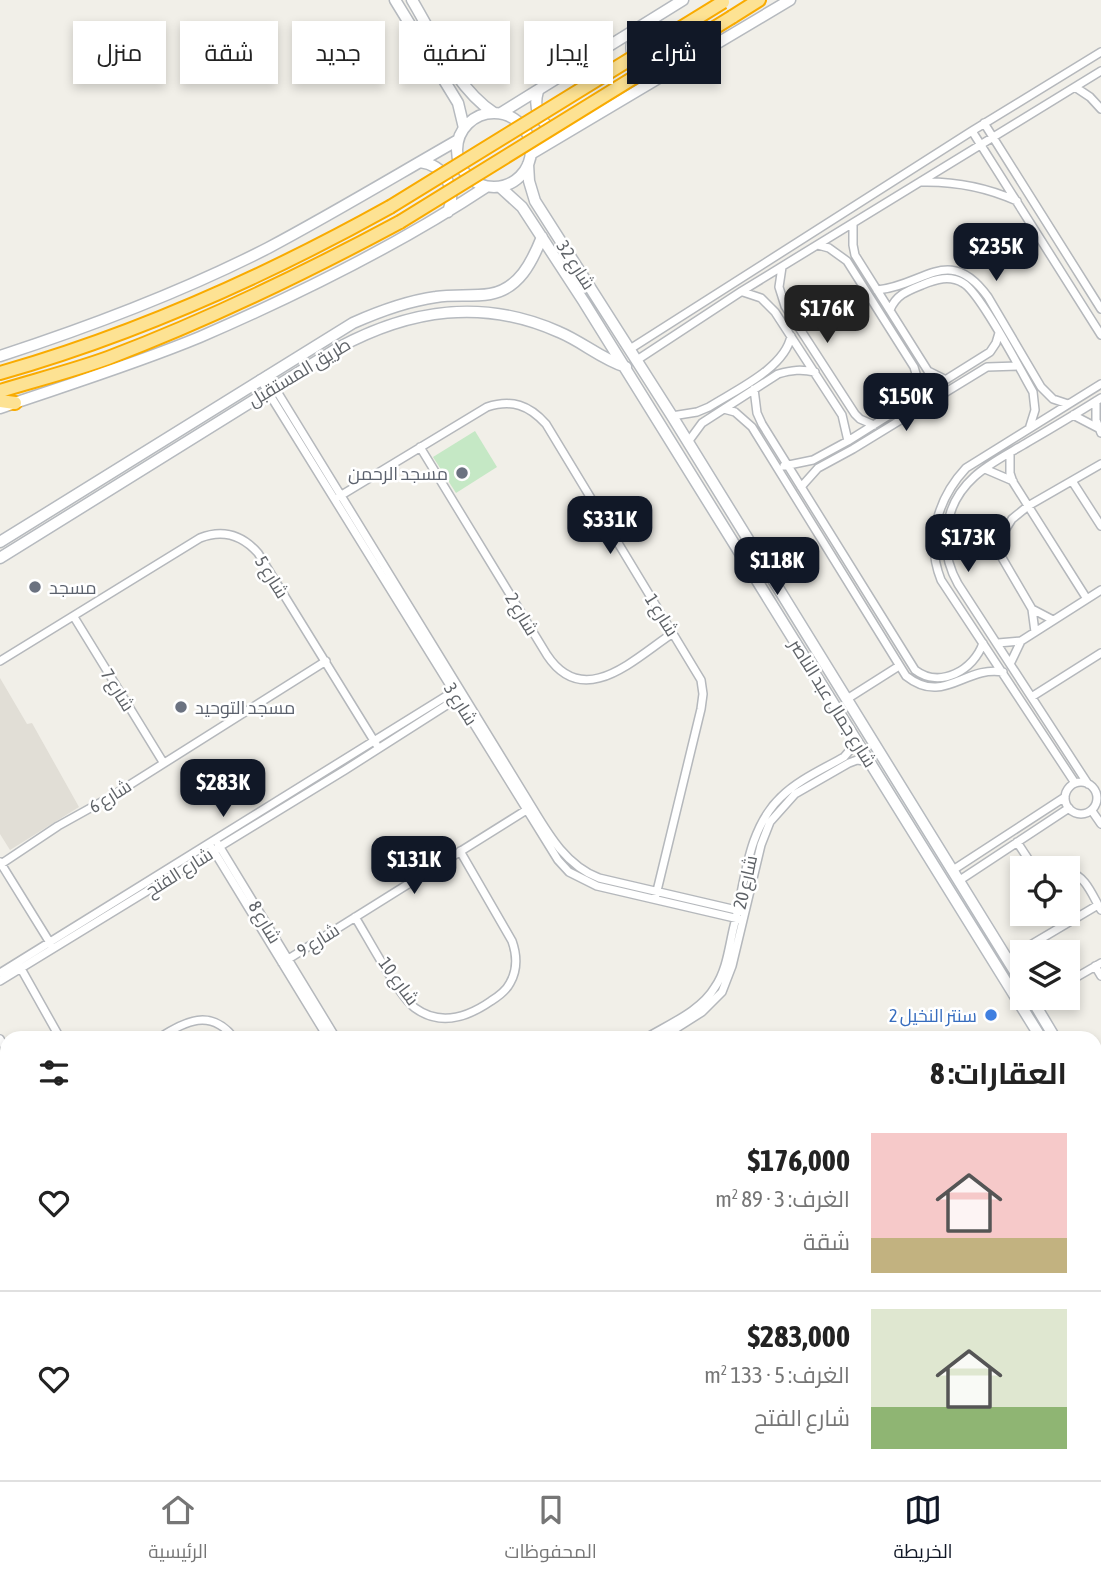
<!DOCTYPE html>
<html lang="ar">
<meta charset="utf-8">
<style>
:root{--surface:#fff;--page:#f6f6f6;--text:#222;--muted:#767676;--line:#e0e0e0;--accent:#111827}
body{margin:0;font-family:"Asap Condensed",Cairo,sans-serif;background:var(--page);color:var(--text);direction:rtl;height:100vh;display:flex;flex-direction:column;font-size:26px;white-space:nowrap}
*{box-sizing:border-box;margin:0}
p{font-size:23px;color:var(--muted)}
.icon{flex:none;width:38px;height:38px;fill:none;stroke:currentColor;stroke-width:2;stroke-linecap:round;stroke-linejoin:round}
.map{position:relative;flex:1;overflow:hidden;direction:ltr}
.sheet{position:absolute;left:0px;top:1031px;width:1102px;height:450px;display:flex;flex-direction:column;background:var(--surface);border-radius:21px 21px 0 0;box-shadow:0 4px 10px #0003;direction:rtl}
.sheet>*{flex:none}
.banner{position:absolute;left:21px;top:21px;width:700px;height:63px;direction:rtl;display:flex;gap:14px}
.fabs{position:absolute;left:1010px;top:856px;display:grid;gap:14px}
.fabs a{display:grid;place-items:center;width:70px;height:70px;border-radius:0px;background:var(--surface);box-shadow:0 4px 10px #0003;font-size:35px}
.price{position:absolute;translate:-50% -60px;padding:0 16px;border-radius:14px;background:var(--accent);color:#fff;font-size:23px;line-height:46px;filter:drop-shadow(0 2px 4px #0008)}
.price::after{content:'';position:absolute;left:50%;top:42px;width:21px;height:16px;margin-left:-10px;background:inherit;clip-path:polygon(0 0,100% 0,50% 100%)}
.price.selected{background:#222;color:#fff}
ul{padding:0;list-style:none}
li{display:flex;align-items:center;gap:21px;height:175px;padding:0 35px}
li+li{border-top:2px solid var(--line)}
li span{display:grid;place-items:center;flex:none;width:196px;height:140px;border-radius:0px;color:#555}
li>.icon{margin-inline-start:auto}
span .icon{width:84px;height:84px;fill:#fffc;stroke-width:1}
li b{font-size:30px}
h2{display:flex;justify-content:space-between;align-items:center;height:84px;padding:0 35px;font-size:30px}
.pill{padding:0 24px;border-radius:0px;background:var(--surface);box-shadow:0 4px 10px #0003;font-size:24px;line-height:63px}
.pill.selected{background:var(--accent);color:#fff}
.menu{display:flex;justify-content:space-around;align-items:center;height:98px;border-top:2px solid var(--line);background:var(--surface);font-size:19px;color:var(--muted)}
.menu a{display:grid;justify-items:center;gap:4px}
.menu .selected{color:var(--accent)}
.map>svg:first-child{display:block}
</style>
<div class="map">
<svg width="1101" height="1480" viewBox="0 0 1101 1480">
<rect width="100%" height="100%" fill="#f1efe8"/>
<path fill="#e1ded6" d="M0,678l27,46 5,-1 47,84 -69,43 -10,-16z"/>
<path fill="#c5e8c5" d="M475,431l22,36 -41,26 -23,-36z"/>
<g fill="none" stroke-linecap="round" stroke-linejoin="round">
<g stroke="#b5b8bc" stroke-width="10">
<path id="street" d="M1075,87l15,10 11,12
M984,123l117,186
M972,131l129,204
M920,182c34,-1 66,5 97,19
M853,223v22l2,10 73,116 18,9
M818,245l11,3 18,13 67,106 6,20 -2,10
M782,267l-3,20 6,19 70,108 5,5 14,6
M877,290c47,-4 72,-47 111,7l53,90 12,12 15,5
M743,292l18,6 14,14 67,103 6,26
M890,310c6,-15 17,-19 32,-25 14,-6 28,-10 41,-2 17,9 58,88 70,109l2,18 -5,16
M630,349l342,-218 129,-79
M637,360l105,-69 359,-220
M267,375l257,419c20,32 38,70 75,84l146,34
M260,379l298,481 11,12 28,14 146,34
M754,389l3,24 5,11 153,246c25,19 59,0 68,-27
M1096,401v19l5,13
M724,409l11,3 17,15 154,249c38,30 59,-11 97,-4
M1073,415l25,13
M672,416l25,-4 12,-5c27,-17 76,-39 82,-71
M688,442l14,-19 76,-49c14,-4 23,-5 37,-2
M420,447l127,208c37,56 88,3 126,-22
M1010,454v19l3,9 74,117
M784,466l29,-6 35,-19 142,-89 6,-9 3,-10
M985,469l28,12
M1072,481l29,45
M801,487l17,-19 35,-19 134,-82 31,-1
M335,499l152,-92c25,-8 42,-2 59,17l155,256 2,14 -2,15 -46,190
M1032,609l21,11
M74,617l89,145
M1035,632l-3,-23 -31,-53 1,-21 10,-16 16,-13 73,-42
M998,643l23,-2
M0,661l200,-123c23,-9 42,-3 58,15l118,191
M1011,662l10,-21 80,-51
M1033,696l68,-43
M847,699l52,-33
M1065 798a16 16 0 1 1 32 0a16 16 0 1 1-32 0Z
M1075,783l-134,-203c-16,-40 -3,-82 25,-112l135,-84
M1088,784l-130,-200c-20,-35 -15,-79 16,-107 15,-14 36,-24 54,-35 24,-14 49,-29 73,-44
M1092,811l9,13
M1017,842l17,26
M218,844l118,194
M212,848l116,190
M0,862l52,84
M1,864l57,-38 54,-30 214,-135
M953,870l112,-73
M1068,871c18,5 24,24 33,39
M960,880l109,-72
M355,917c13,21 43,78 60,91 26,19 53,9 76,-7 8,-5 15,-10 19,-18 8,-14 7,-28 2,-42l-52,-90
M1007,959l91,-54
M282,963l246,-154
M19,965l41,73
M1095,966l6,10
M0,973l456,-283
M0,981l345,-211 116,-74
M1068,982l33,-19
M159,1038c26,-17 52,-30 75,0
M646,1038c23,-14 55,-27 69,-51 12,-17 14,-41 19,-61 11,-43 13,-97 47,-129 17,-17 42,-28 63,-40l6,-7 3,-13
M661,1038l41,-26 20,-20 10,-26 29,-121 9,-23 25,-28 54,-31 8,-3 14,2
M0,1039l7,12
M0,1056l7,15
M1096,1077l5,-1
M0,1163l7,-30
M0,1200l7,-30
M1096,1310l5,-3
M1096,1354l5,8
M1096,1376l5,-3
M0,1383l7,12
M0,1400l7,11
M1096,1449l5,-3
M45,1474l4,6
M55,1474l4,6
M280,1474l4,6
M290,1474l4,6
M478,1474l4,6
M616,1474l4,6
M655,1474l5,6
M797,1474l4,6
M939,1474l1,6
M947,1474l2,6
M168,1480l11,-6
M398,1480l11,-6
M566,1480l1,-6
M591,1480l9,-6
M776,1480l11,-6
M1047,1480l10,-6"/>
</g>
<g stroke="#b6babf" stroke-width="13">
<path id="secondary" d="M395,0l63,103 6,25
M412,0c22,37 45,89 82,113
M636,31c-10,21 -3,30 13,44
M538,91c-5,17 1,32 18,40
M457 150a37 37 0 1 1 74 0a37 37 0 1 1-74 0Z
M501,113l182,-113
M531,154l259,-154
M420,162c25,3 37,27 28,50
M528,164l1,17 6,20 137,215 350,567
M500,187l22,20 62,95 457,736
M0,356c92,-30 182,-64 268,-108 64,-34 127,-72 190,-108
M0,408c67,-23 135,-44 200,-71 99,-43 197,-91 286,-150
M0,542l353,-219c27,-12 54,-22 83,-26 17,-3 36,0 54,-3 29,-5 42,-32 52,-57
M0,558l338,-210c72,-39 145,-50 221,-16 24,10 42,27 67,35
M1031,998l24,40
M1096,1103l5,8
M1096,1124l5,9
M626,1474l4,6
M643,1474l4,6
M130,1480l10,-6
M151,1480l10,-6"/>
</g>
<g stroke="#f9ab00" stroke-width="16">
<path id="highway" d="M732,17l27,-17
M0,373c137,-39 266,-97 390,-166
M0,391c36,-11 72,-20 108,-33 100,-38 197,-85 292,-136
M0,401l15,2"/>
</g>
<use href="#street" stroke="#fff" stroke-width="7"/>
<use href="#secondary" stroke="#fff" stroke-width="10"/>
<use href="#highway" stroke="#fde293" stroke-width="12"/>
<g stroke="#f9ab00" stroke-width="16" stroke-linecap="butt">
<path id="highway-bridge" d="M390,207l333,-205
M400,222l332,-205"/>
</g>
<use href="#highway-bridge" stroke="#fde293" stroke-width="12"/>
</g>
<g fill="#6b7280" stroke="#fff" stroke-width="2.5">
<circle cx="462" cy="473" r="7"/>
<circle cx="35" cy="587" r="7"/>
<circle cx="181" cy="707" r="7"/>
</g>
<circle fill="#3f7fe0" stroke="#fff" stroke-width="2.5" cx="991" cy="1015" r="7"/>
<g text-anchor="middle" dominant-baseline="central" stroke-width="5" stroke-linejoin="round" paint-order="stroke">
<g font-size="18" fill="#5f6368" stroke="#fff">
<text transform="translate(576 265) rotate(57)">شارع 32</text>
<text transform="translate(299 372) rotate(-31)">طريق المستقبل</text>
<text transform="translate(272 577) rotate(58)">شارع 5</text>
<text transform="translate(522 614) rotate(59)">شارع 2</text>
<text transform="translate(662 615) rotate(58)">شارع 1</text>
<text transform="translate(118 690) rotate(58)">شارع 7</text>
<text transform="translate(833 703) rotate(58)">شارع جمال عبد الناصر</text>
<text transform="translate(461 704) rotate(58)">شارع 3</text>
<text transform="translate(110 796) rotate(-32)">شارع 6</text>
<text transform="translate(179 872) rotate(-32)">شارع الفتح</text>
<text transform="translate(745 882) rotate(-77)">شارع 20</text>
<text transform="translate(265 922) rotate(59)">شارع 8</text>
<text transform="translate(318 940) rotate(-32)">شارع 9</text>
<text transform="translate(399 981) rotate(54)">شارع 10</text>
</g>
<g font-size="18" fill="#5b616d" stroke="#fff" text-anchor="start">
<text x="448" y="473" text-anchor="end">مسجد الرحمن</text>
<text x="49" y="587">مسجد</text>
<text x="195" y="707">مسجد التوحيد</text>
</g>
<g font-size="18" fill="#366cbe" stroke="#fff" text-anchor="end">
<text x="977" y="1015">سنتر النخيل 2</text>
</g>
</g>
</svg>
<div class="fabs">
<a><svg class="icon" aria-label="locate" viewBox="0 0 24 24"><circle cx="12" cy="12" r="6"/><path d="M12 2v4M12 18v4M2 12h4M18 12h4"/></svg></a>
<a><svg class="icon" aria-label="layers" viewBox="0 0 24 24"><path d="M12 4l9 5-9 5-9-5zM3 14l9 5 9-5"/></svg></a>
</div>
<b class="price" style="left:996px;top:283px">$235K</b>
<b class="price selected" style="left:827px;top:345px">$176K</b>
<b class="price" style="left:906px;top:433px">$150K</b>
<b class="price" style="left:610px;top:556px">$331K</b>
<b class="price" style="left:968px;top:574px">$173K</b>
<b class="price" style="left:777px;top:597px">$118K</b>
<b class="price" style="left:223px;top:819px">$283K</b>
<b class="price" style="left:414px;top:896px">$131K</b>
<div class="banner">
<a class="pill selected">شراء</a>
<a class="pill">إيجار</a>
<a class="pill">تصفية</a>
<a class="pill">جديد</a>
<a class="pill">شقة</a>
<a class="pill">منزل</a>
</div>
<section class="sheet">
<h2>العقارات: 8<svg class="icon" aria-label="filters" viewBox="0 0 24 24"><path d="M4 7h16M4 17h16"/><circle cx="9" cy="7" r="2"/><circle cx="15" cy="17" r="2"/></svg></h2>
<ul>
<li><span style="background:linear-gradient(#f6c9c9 75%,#c2b280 0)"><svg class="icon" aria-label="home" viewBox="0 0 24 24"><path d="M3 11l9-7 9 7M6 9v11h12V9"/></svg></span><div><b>$176,000</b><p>الغرف: 3 · 89 m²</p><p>شقة</p></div><svg class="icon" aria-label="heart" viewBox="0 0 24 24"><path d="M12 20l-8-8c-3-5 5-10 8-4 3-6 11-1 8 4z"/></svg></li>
<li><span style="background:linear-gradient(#dfe7d0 70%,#8fb573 0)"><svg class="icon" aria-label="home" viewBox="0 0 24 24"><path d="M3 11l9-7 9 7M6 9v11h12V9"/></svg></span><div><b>$283,000</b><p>الغرف: 5 · 133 m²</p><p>شارع الفتح</p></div><svg class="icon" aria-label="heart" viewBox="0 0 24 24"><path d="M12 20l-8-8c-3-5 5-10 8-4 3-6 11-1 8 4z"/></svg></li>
</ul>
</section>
</div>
<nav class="menu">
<a class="selected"><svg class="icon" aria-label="map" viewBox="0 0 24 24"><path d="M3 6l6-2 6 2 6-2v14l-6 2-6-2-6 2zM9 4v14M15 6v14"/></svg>الخريطة</a>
<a><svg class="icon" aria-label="saved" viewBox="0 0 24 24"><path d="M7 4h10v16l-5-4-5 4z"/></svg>المحفوظات</a>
<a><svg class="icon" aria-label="home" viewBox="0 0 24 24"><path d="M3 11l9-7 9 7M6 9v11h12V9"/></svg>الرئيسية</a>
</nav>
